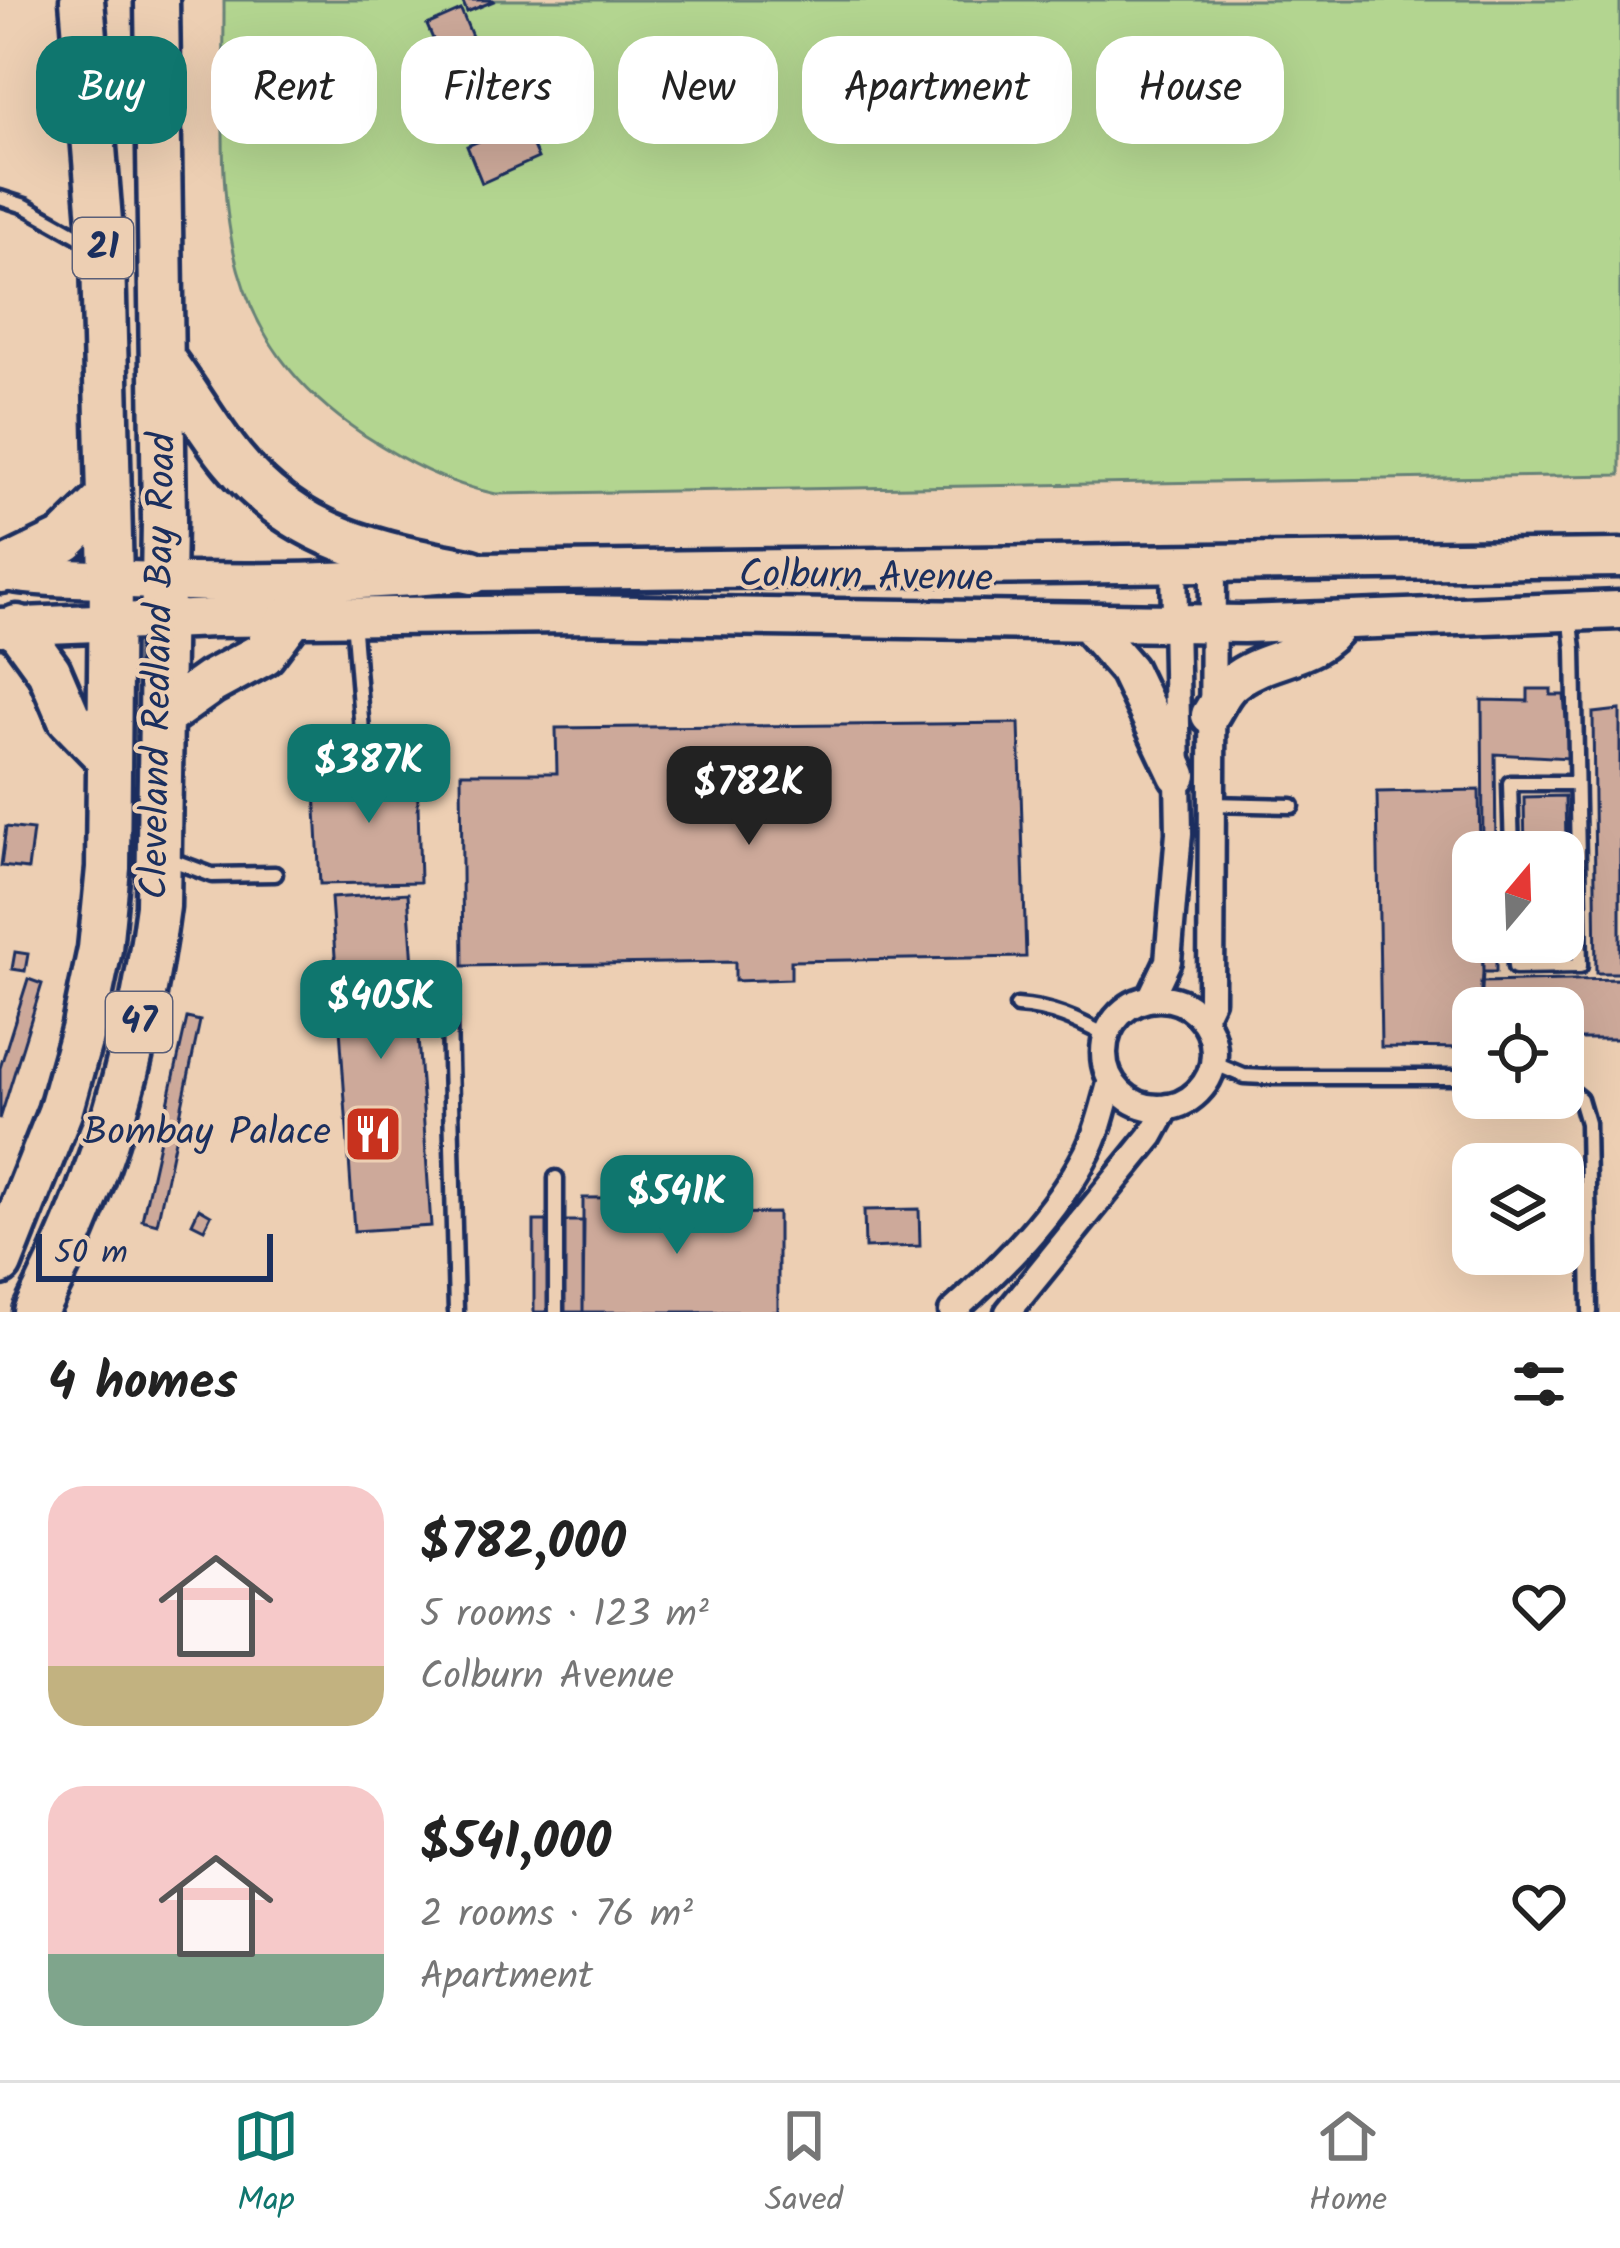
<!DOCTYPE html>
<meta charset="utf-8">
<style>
:root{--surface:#fff;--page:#f6f6f6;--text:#222;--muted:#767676;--line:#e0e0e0;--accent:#0f766e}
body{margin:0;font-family:Kalam,sans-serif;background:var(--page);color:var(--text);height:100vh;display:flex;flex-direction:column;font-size:45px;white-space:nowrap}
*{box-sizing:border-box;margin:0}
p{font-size:39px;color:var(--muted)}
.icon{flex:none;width:66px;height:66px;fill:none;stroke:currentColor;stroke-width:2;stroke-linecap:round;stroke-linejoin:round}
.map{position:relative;height:1312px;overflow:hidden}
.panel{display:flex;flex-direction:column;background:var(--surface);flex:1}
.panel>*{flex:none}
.banner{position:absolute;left:36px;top:36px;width:1548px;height:108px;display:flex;gap:24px}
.needle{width:78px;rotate:19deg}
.buttons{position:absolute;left:1452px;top:831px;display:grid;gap:24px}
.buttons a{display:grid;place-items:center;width:132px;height:132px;border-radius:24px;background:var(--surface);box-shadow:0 12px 48px #0002;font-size:60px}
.scale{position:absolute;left:36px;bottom:30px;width:237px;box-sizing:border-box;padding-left:12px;border:6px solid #1b2f5e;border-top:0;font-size:33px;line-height:42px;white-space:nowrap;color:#1b2f5e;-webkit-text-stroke:9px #edcfb3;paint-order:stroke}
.price{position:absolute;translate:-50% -102px;padding:0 27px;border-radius:24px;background:var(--accent);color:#fff;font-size:39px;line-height:78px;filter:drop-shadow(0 3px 6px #0008)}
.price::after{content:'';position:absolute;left:50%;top:72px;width:36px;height:27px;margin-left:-18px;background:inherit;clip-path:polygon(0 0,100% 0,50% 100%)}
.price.current{background:#222;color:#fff}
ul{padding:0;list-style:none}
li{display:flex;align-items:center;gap:36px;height:300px;padding:0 48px}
li span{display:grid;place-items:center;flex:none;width:336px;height:240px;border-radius:36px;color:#555}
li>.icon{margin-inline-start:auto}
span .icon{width:144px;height:144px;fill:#fffc;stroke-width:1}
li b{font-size:51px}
h2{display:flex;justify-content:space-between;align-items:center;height:144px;padding:0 48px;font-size:51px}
.tag{padding:0 42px;border-radius:36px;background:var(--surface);box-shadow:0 12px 48px #0002;font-size:42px;line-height:108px}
.tag.current{background:var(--accent);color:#fff}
.menu{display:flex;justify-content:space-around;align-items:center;height:168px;border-top:3px solid var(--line);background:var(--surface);font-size:33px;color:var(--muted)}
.menu a{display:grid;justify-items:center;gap:6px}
.menu .current{color:var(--accent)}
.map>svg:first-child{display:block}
</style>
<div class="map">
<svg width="1620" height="1312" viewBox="0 0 1620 1312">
<rect width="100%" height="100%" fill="#edcfb3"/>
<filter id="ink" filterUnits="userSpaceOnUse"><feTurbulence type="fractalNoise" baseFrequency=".00833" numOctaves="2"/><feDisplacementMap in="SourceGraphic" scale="24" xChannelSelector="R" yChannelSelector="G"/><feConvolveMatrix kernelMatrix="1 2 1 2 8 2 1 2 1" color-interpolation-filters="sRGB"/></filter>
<g filter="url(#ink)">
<path fill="#b3d590" stroke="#678277" stroke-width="3" d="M224,0h1396v475l-1124,19c-49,-10 -90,-32 -132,-59 -167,-110 -139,-261 -140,-435z"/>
<path fill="#cda99a" stroke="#1b2f5e" stroke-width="3" d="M462,0h31l1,1 -27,11z
M461,10l37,89 -33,14 -38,-88z
M523,123l15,35 -56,25 -15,-37z
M1528,689h23v6h13l5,63 -74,-4 1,98h-13l-1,-152 46,1z
M1620,710v263h-24l-3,-260z
M1019,723l7,234 -235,4v18l-56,2v-19l-272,4 -2,-193h96l-1,-45z
M417,767l3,115 -100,2 -5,-94 19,-21z
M1479,790l1,62h-7v90h9l1,30 -2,36h-8v40l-92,-1 -4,-255z
M1565,796l3,143h-5v-87h-38l-1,-55z
M6,827l27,3 -5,39 -27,-3z
M408,893l23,333 -77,5 -23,-333z
M1483,942h13v30h-13z
M15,952l13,2 -3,17 -13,-2z
M28,979l14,5 -42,135v-51z
M1620,979v60h-57v-31h-82v-26z
M187,1018l13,3 -43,203 -15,-4z
M713,1197v17l65,-1v99h-195v-114z
M199,1208l12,7 -7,14 -12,-6z
M919,1209l1,37 -55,2 -1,-38z
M534,1221h50l-1,91h-49z"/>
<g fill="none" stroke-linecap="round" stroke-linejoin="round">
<g stroke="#1b2f5e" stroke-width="21">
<path id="service" d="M0,198l25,8 66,37
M353,619l9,112
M1211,804l81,2
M1512,852l-2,-69h66
M169,859l43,16 63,-1
M1514,942l1,25 65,-1 -6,-317 -4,-35
M1017,1006c34,2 60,14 90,30
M449,1018l7,294
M1213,1063l31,13 20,1h209
M1563,1085l17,14 7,24 3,189
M556,1312v-134"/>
</g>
<g stroke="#1b2f5e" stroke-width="33">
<path id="minor" d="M1104 1053a55 55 0 1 1 110 0a55 55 0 1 1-110 0Z
M1150,999l18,-38 11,-128 -5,-271
M1202,1019l9,-19 2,-438
M952,1312c51,-46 103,-97 135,-159 12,-23 17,-49 24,-73
M1008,1312l143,-176 16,-29"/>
</g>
<g stroke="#1b2f5e" stroke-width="45">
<path id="secondary" d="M0,571c43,8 85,7 129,9 115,5 229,3 343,-8l1148,-14
M1089,625l39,45 50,105
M0,627l214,-9 357,-4 672,10 377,-14
M1210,715c7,-11 13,-25 22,-32 33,-28 84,-23 107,-60"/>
</g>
<g stroke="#1b2f5e" stroke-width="51">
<path id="trunk" d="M163,360c25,33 44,69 70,100 64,79 145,94 239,112
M1,571l64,-31 44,-43
M17,627l32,44 20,47 40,41
M163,716l48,-34 52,-28 28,-37
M0,1263l60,-151 23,-82 17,-81 8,-81 3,-289 -8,-321 -21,-258
M35,1312c66,-128 105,-264 123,-406l6,-385 -7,-521"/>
</g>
<use href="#service" stroke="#edcfb3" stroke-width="12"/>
<use href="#minor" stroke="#edcfb3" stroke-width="24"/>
<use href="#secondary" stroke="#edcfb3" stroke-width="36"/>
<use href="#trunk" stroke="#edcfb3" stroke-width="42"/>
</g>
</g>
<defs>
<g id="restaurant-square" transform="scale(3)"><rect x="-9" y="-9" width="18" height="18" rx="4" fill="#c8321e" stroke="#edcfb3"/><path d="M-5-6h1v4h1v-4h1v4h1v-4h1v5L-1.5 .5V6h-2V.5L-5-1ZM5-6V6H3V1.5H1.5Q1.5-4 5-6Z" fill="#fff"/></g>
</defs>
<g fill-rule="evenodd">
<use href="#restaurant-square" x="373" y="1134"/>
</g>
<g text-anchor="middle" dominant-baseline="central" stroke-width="9" stroke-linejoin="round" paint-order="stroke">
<g fill="#edcfb3" stroke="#5a5f78" stroke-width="3">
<rect x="73" y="218" width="60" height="60" rx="9"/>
<rect x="106" y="992" width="66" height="60" rx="9"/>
</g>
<g font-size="36" font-weight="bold" fill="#1b2f5e">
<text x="103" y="248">21</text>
<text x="139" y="1022">47</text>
</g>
<g font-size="39" fill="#1b2f5e" stroke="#edcfb3">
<text transform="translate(866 578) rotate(1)">Colburn Avenue</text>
<text transform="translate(160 666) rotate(-89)">Cleveland Redland Bay Road</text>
</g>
<g font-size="39" fill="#1b2f5e" stroke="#edcfb3" text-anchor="end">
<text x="331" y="1134">Bombay Palace</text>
</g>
</g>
</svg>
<div class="buttons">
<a><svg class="needle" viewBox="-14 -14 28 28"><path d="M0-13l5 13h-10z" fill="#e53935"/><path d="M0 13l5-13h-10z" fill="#767676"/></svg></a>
<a><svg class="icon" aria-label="locate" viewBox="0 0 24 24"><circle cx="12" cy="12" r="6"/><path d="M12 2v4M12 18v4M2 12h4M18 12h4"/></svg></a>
<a><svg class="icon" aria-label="layers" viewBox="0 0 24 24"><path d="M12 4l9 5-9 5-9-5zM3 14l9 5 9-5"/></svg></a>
</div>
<div class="scale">50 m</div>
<b class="price" style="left:369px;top:826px">$387K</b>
<b class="price current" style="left:749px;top:848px">$782K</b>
<b class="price" style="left:381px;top:1062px">$405K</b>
<b class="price" style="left:677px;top:1257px">$541K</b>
<div class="banner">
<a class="tag current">Buy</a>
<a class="tag">Rent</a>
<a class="tag">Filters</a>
<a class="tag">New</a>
<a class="tag">Apartment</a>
<a class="tag">House</a>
</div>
</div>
<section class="panel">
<h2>4 homes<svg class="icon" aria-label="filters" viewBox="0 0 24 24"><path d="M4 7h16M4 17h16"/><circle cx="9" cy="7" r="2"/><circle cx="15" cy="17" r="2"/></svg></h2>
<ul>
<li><span style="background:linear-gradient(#f6c9c9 75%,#c2b280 0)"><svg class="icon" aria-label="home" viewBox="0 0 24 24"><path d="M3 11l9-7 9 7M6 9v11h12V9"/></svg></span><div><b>$782,000</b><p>5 rooms · 123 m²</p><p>Colburn Avenue</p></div><svg class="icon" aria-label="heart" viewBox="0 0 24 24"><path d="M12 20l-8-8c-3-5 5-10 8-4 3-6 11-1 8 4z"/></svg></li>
<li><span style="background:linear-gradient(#f6c9c9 70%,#7fa58c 0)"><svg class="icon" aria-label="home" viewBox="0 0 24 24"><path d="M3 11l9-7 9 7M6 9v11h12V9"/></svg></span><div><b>$541,000</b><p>2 rooms · 76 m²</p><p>Apartment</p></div><svg class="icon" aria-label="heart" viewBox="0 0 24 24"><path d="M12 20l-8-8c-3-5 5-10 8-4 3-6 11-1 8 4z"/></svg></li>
</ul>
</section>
<nav class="menu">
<a class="current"><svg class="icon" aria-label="map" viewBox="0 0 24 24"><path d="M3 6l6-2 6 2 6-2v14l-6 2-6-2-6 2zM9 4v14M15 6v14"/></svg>Map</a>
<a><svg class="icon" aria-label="saved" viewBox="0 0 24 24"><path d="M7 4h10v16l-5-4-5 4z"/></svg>Saved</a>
<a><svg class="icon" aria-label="home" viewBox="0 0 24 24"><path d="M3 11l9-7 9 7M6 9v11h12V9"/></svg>Home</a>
</nav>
